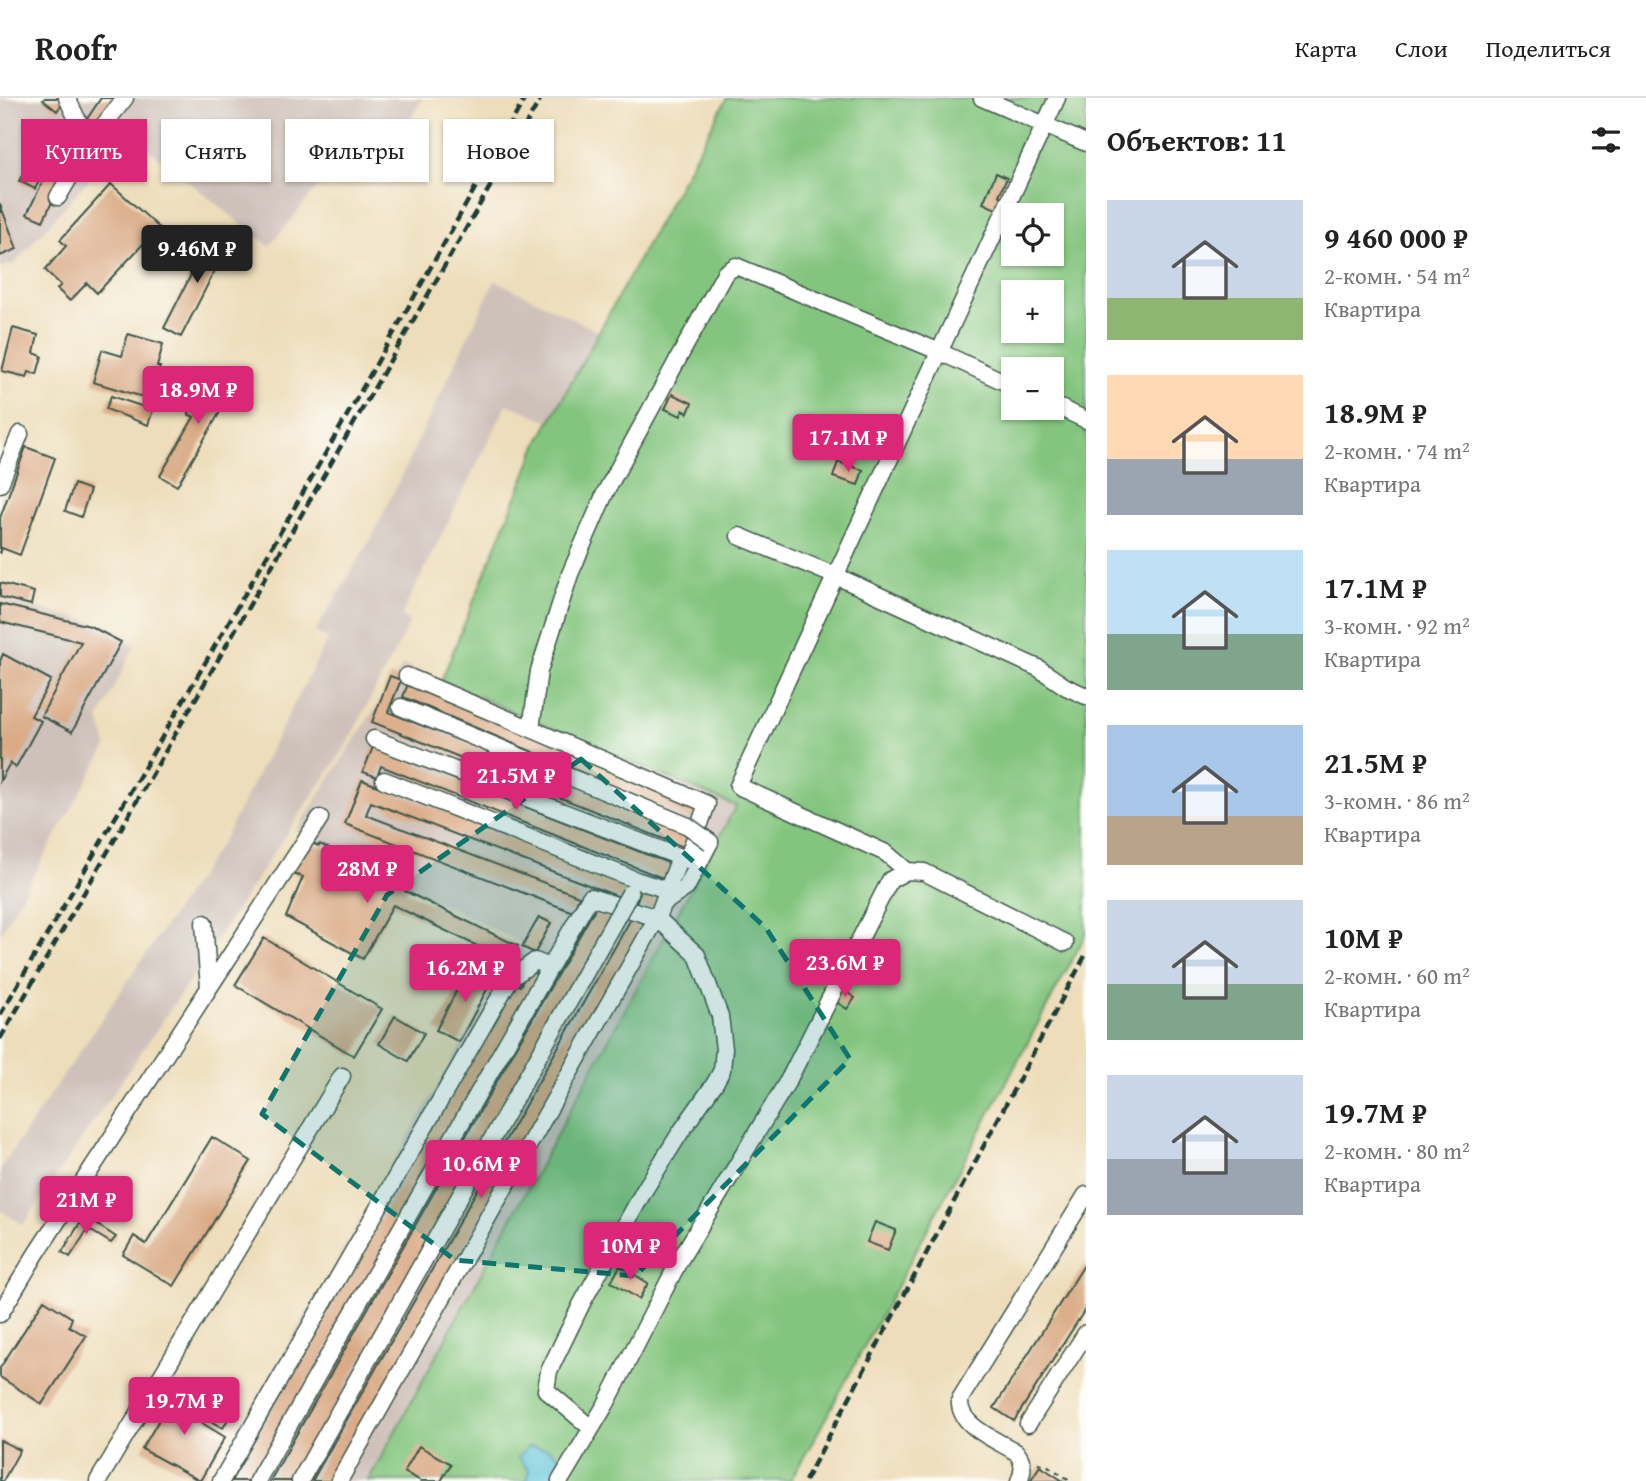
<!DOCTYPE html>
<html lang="ru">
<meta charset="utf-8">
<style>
:root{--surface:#fff;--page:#f2f2f2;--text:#222;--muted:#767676;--line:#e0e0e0;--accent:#db2777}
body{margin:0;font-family:"Gentium Book Plus",serif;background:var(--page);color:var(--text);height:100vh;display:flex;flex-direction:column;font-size:26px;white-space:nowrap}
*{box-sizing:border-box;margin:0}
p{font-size:23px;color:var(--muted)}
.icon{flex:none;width:38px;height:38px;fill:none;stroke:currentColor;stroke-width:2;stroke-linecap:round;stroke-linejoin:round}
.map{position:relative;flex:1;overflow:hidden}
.drawer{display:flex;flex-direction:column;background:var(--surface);width:560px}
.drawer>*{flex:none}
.banner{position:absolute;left:21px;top:21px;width:665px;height:63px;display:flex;gap:14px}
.buttons{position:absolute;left:1001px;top:105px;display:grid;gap:14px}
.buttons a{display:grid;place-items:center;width:63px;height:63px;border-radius:0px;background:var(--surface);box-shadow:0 2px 5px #0004;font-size:35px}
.price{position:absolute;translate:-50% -60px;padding:0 16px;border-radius:7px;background:var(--accent);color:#fff;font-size:23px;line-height:46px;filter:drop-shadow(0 2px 4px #0008)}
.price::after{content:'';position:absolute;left:50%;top:42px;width:21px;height:16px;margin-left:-10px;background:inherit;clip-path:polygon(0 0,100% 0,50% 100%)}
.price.current{background:#222;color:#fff}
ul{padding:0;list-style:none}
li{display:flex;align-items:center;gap:21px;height:175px;padding:0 21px}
li span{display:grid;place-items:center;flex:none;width:196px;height:140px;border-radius:0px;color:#555}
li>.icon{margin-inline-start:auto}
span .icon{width:84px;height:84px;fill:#fffc;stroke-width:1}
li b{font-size:30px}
h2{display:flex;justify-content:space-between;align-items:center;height:84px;padding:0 21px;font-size:30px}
.chip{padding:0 24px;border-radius:0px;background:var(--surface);box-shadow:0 2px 5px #0004;font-size:24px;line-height:63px}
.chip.current{background:var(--accent);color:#fff}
header{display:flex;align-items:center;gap:42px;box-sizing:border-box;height:98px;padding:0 35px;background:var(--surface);border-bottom:2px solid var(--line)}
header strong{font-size:33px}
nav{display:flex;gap:38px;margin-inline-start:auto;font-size:24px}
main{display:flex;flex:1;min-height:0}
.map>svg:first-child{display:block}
</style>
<header>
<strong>Roofr</strong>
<nav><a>Карта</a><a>Слои</a><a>Поделиться</a></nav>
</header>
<main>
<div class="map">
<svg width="1086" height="1383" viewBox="0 0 1086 1383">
<rect width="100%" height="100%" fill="#fdfcf7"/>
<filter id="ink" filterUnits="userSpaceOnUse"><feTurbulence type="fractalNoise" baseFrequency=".0143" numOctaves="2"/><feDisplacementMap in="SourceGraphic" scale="14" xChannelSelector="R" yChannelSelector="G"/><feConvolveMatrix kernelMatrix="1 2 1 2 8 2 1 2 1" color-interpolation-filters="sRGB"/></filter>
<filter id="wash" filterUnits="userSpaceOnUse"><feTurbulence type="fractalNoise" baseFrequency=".00686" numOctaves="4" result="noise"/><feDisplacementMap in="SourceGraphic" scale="28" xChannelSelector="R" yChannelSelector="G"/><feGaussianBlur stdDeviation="1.57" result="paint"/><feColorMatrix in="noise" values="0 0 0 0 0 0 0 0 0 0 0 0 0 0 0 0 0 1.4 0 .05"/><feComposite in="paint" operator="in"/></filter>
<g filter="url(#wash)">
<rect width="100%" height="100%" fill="#edddba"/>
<path fill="#cec1ba" d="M0,0h423l-43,70 -31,-18 -80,96 -140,-112 -115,130 -14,3z
M495,182l104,52 -49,89 -43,-17 -106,212 9,6 -65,126 -71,104 -77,118 -174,255 -23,-15v-41l224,-330 104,-200 -13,-7 56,-93z
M0,501l87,21 48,25 -36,74 8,27 -107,188z
M403,567l334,140 -369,676h-158l310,-538 -224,-112z"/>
<path fill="#83c57e" stroke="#518159" stroke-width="2" fill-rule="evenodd" d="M727,0h359v836l-265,493 -31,54h-422l368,-675 -295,-125 97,-238zM1013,117h39v39h-39zM1013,194h39v39h-39zM1013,271h39v39h-39z"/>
<path fill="#5dc3db" stroke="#3e8088" stroke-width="2" d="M529,1348l20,3 16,11 -13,21h-25l2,-10 -11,-14z"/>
<g id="blocks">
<path fill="#daab86" d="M45,0h15l4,3 -7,10 -14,-11z
M101,0h16l-21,31 -11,-7z
M51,20l16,7 -32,64 -16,-8z
M61,46l15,8 -33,69 -16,-7z
M996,75l11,5 -8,17 7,4 -6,12 -17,-8z
M111,86l54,49 -12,14 -7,-6 -49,52 -10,-10 -17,18 -13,-12 4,-4 -16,-15 21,-24 -6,-6z
M0,106l17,45 -17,7z
M217,134l15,9 -18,31 -33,65 -17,-9 33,-65 10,5 -8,-5z
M13,230l25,7 -4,18 8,3 -5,18 -8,-2 -2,5 -25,-6z
M128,236l35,10 -6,23h3l-10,32 -57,-17 9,-32 20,6z
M211,275l24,13 -58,100 -17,-10 34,-59 -6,-3z
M672,296l20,9 -4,10 -5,-3 -2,6 -16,-7z
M111,298l42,14 -5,15 -42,-16z
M26,349l29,11 -35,97 -18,-7 -2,6v-36z
M838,364l25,8 -5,15 -25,-8z
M74,386l16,6 -9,27 -16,-6z
M0,485l34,9 -3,13 -31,-8z
M0,506l90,22 31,16 -49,90 -31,-16 40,-74 -81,-20z
M3,556l48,26 -20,36 10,5 -25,46 -6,-4 -10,18v-120z
M390,578l11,4 -13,32 303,121 -5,15 -314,-126z
M409,583l291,124 -6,15 -291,-123z
M373,649l298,117 -6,15 -284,-113 -4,11 -14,-5z
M362,682l266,103 -6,15 -251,-96 -5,13 213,81 -6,16 -228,-88z
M306,743l13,5 1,-2 87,44 -2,3 113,55 -10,15 -115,-56 -30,54 -77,-42 17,-40 -10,-3z
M642,789l18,7 -7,16 -17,-7z
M597,807l17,9 -322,567h-22z
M539,819l12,6 -16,30 -13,-6z
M632,819l15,8 -316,556h-19z
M264,840l118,71 -28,47 -119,-71z
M470,867l23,13 -34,64 -23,-12z
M529,872l10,6 -288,505h-20l284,-497 5,2z
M842,891l13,9 -8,11 -12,-8z
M395,918l29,17 -16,28 -29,-17z
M212,1039l39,24 -77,125 -51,-31 11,-19 12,8z
M90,1122l26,17 -5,6 -23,-14 -18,28 -8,-5 18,-29 6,4z
M875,1124l21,8 -8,20 -21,-8z
M1086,1164v46l-72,113 -20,-13z
M620,1168l28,17 -9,16 -28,-17z
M44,1202l28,18 -3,8 17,10 -44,68 -42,-27v-9z
M177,1291l28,17 -8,14 28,17 -25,44 -58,-32z
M217,1299l18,10 -12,21 -18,-10z
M0,1342l20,10 -17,31h-3z
M419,1348l32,18 -10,17h-20l-17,-9z
M1040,1368l23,15h-33z"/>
</g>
</g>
<g filter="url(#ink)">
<use href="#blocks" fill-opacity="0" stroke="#3e5548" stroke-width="2"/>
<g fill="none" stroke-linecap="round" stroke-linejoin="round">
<g stroke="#3e5548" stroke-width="19">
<path id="minor" d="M67,0l22,46 36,-46
M982,0l104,45
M58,99l31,-53
M1052,306l34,16
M0,386l20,-50
M739,438l97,40 202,92 28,19 20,9
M401,609l287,119
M531,631l8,-58 31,-97 36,-83 119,-218 11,-7 204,86 73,34
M374,641l306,118
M384,682l252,100 31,10
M907,773l-21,-18 -148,-67 319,-688
M664,805l22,-15 24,-46
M209,890l111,-170
M0,1216l36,-60 173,-266 -5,-65
M1028,1326l58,-91
M98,1383l244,-405
M221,1383l289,-502 25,-18 15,6
M257,1383l333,-584 67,21 40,37 23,61 4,33 -2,21 -7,13 -35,50 -35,56 -63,114 -33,68 -3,19 45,38
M300,1383l316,-563
M339,1383l318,-563 23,-61 7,3 20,-56 -300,-128
M560,1383l46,-77 73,-143 110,-182 101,-199 17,-9 17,1 141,71
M1019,1383c5,-11 5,-19 -3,-29 -19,-12 -59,-26 -56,-53l126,-204"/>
</g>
<path stroke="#3e5548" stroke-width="2.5" stroke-dasharray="5 5" stroke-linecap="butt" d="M1038,1365l10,3 23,15"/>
<use href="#minor" stroke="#fff" stroke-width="16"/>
<path stroke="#1f3d34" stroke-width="4.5" stroke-dasharray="10 5" stroke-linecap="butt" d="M0,917c178,-304 355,-609 525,-917
M0,941l541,-941
M805,1383l281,-527"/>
<g stroke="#3e5548" stroke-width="19" stroke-linecap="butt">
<path id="minor-bridge" d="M688,728l22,16
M616,820l14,-25"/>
</g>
<use href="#minor-bridge" stroke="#fff" stroke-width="16"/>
</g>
</g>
<path fill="#0f766e" fill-opacity="0.2" stroke="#0f766e" stroke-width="5" stroke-dasharray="14 9" stroke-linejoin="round" d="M581,661l185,169 84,131 -215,217 -180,-16 -193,-146 125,-219z"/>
</svg>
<div class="buttons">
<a><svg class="icon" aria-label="locate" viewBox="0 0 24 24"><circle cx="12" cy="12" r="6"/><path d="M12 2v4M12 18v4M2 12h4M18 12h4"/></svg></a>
<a>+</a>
<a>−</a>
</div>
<b class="price current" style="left:197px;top:187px">9.46M ₽</b>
<b class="price" style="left:198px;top:328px">18.9M ₽</b>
<b class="price" style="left:848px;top:376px">17.1M ₽</b>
<b class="price" style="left:516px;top:714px">21.5M ₽</b>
<b class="price" style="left:367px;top:807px">28M ₽</b>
<b class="price" style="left:845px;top:901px">23.6M ₽</b>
<b class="price" style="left:465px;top:906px">16.2M ₽</b>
<b class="price" style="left:481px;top:1102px">10.6M ₽</b>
<b class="price" style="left:86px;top:1138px">21M ₽</b>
<b class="price" style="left:630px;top:1184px">10M ₽</b>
<b class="price" style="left:184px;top:1339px">19.7M ₽</b>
<div class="banner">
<a class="chip current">Купить</a>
<a class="chip">Снять</a>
<a class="chip">Фильтры</a>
<a class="chip">Новое</a>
</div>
</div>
<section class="drawer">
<h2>Объектов: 11<svg class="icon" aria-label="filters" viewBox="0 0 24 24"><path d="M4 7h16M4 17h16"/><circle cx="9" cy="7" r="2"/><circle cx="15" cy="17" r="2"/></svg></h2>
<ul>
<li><span style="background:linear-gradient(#c9d6e8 70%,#8fb573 0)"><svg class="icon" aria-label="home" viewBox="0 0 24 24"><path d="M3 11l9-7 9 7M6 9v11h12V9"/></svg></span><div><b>9 460 000 ₽</b><p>2-комн. · 54 m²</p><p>Квартира</p></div></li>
<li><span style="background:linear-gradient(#ffd9b3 60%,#9aa5b1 0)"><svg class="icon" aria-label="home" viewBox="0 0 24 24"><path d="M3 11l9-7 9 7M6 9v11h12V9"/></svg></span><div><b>18.9M ₽</b><p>2-комн. · 74 m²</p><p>Квартира</p></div></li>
<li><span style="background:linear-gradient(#bfe0f5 60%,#7fa58c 0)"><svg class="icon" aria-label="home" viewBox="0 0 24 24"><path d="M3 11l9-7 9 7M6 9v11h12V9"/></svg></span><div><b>17.1M ₽</b><p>3-комн. · 92 m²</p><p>Квартира</p></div></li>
<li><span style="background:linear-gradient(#a9c7e8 65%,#b9a48a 0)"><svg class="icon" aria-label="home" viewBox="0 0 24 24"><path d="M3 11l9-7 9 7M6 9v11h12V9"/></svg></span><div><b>21.5M ₽</b><p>3-комн. · 86 m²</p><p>Квартира</p></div></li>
<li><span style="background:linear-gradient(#c9d6e8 60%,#7fa58c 0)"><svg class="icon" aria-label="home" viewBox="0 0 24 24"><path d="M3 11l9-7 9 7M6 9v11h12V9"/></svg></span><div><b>10M ₽</b><p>2-комн. · 60 m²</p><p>Квартира</p></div></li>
<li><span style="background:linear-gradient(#c9d6e8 60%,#9aa5b1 0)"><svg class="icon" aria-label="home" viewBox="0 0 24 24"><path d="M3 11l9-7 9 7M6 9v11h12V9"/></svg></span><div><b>19.7M ₽</b><p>2-комн. · 80 m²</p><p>Квартира</p></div></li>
</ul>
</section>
</main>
